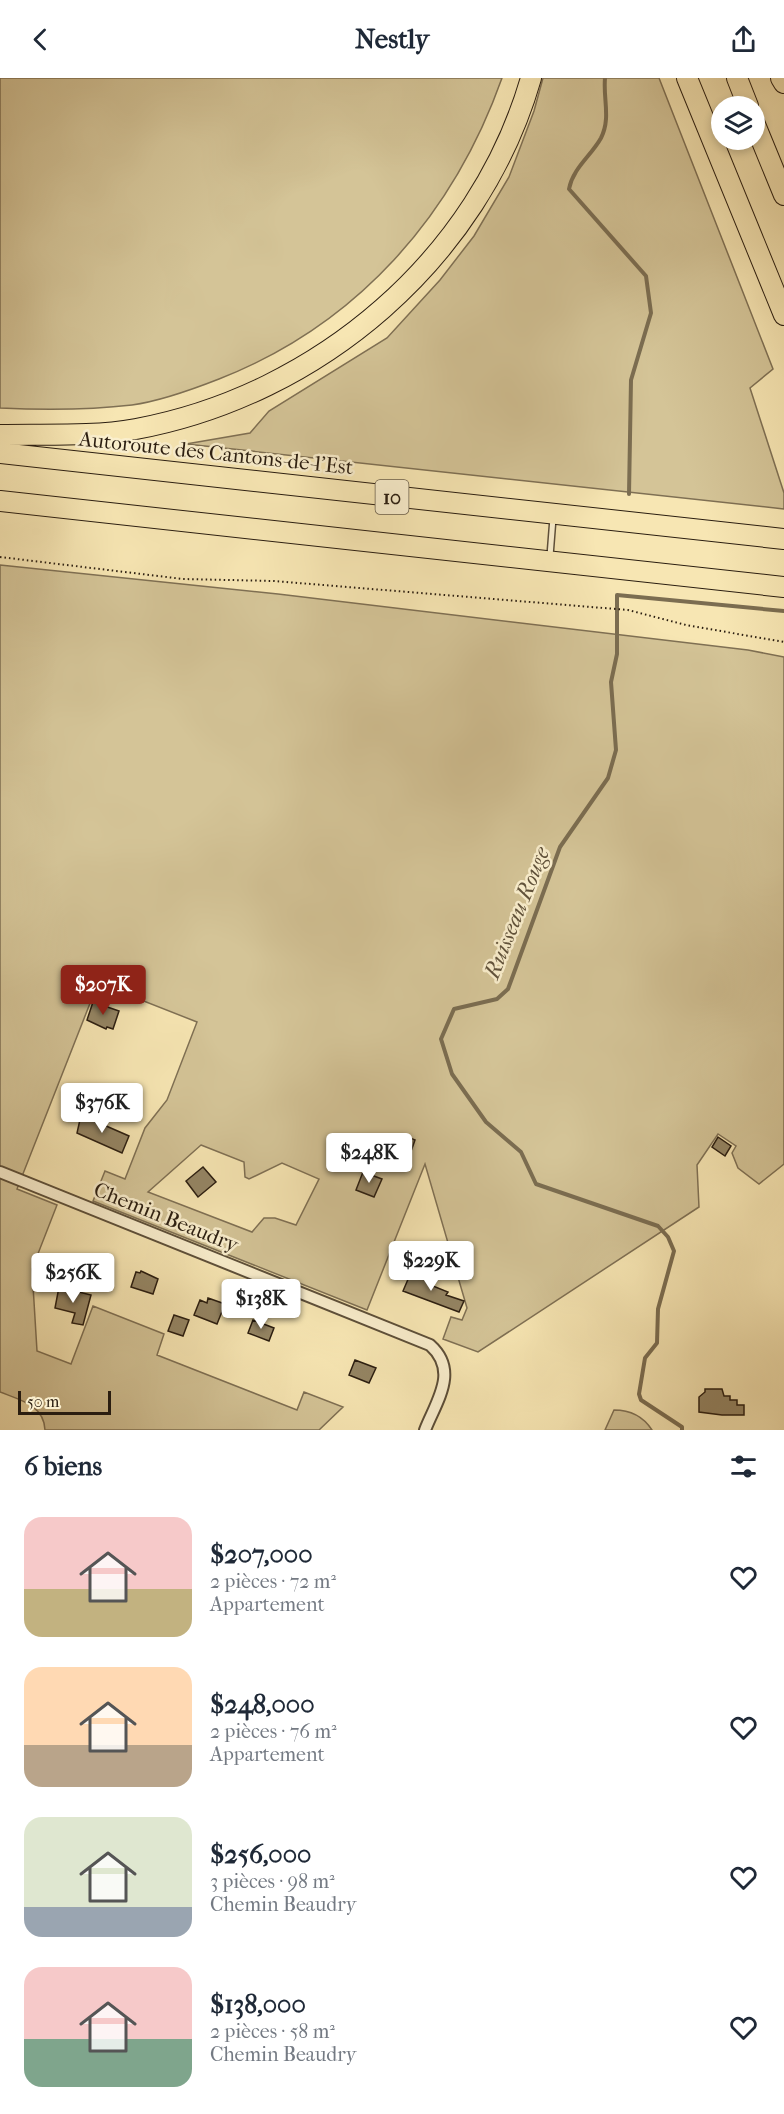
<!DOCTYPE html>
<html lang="fr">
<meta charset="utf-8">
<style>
:root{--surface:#fff;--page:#f2f2f3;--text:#1f2937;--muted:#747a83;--accent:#8f2418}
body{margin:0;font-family:"IM FELL French Canon",serif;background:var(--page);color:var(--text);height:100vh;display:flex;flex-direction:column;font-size:22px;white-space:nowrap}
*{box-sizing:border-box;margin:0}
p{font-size:20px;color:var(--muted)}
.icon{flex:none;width:33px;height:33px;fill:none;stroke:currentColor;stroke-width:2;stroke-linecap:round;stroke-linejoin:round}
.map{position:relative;height:1352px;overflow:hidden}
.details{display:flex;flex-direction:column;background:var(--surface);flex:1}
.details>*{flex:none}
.tools{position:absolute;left:711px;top:18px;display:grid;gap:12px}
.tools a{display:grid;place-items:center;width:54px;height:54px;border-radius:50%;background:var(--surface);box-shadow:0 3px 9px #0003;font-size:30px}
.scale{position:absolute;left:18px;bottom:15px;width:93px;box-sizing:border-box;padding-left:6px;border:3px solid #2a1d10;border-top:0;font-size:16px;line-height:21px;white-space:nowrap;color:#2a1d10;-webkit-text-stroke:4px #faefce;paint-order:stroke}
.price{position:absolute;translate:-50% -51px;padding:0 14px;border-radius:6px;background:#fff;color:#222;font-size:20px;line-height:39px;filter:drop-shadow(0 2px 3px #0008)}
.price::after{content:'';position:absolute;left:50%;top:36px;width:18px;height:14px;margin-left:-9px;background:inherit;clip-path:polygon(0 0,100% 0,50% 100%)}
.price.on{background:var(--accent);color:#fff}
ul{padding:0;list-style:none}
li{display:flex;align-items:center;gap:18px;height:150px;padding:0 24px}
li span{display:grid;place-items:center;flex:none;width:168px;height:120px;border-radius:18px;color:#555}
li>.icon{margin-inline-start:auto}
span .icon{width:72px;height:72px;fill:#fffc;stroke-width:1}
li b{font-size:26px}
h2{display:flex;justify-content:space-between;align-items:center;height:72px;padding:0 24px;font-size:26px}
header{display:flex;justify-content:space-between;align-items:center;height:78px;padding:0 24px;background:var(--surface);font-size:27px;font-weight:800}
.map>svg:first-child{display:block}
</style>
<header><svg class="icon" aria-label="back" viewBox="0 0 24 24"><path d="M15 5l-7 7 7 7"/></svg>Nestly<svg class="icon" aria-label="share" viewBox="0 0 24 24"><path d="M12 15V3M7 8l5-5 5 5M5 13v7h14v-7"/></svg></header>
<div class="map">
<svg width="784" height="1352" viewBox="0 0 784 1352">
<rect width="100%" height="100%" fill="#f7e6b3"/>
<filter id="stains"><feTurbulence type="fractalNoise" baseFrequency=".00333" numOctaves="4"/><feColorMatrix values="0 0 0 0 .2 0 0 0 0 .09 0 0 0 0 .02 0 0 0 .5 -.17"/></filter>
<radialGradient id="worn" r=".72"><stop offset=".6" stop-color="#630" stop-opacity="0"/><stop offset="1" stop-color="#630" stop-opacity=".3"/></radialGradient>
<path fill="#d4c497" stroke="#7f7054" stroke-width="1.5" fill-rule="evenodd" d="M0,0h502c-49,138 -145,247 -283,301 -28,11 -58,22 -87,26 -43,5 -89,5 -132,3z
M543,0h116l114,291 -23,19 34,105v16l-598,-65 64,-11 19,-22 118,-73 53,-58 34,-44 35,-59 25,-66z
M0,487l278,29 470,56 36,7v507l-25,20 -21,-16 -6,-15 4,-7 -18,-12 -21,31 2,42 -221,145 -35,-13 8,-22 11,3 5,-12 -42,-144 -58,146 -274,-109 12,-30 20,8 20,-51 22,-28 30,-78 -99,-39 -81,206 40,16 -25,64 5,82 34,13 22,-58 71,28 -7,21 140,55 7,-18 39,15 -24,23h-274c-1,-25 -25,-30 -45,-38zM201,1067l43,17 1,15 4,2 33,-16 37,16 -23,46 -21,-7h-11l-12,14 -104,-40z
M614,1332c17,0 29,6 38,20h-47z"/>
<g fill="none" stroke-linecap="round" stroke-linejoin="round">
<path stroke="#7b6d51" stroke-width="4" d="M605,0c-2,21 6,40 -4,60 -10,18 -28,30 -32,51l77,87 5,37 -20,67 -2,114
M682,1352v-3l-41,-27 -2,-6 6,-36 12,-15 1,-34 16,-58 -6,-14 -10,-11 -122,-42 -15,-32 -35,-30 -34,-48 -11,-35 13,-30 43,-10 11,-10 52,-142 48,-69 8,-28 -5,-68 6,-28v-59l167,16"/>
</g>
<path fill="#958665" stroke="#2a1d10" stroke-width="1.5" d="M93,924l26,9 -6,18 -6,-2 -1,2 -19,-9z
M81,1037l48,21 -7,17 -45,-20z
M399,1056l16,6 -7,20 -17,-7z
M718,1059l13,9 -6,10 -13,-9z
M203,1089l13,15 -18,15 -12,-16z
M363,1094l19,7 -8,18 -18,-7z
M141,1193l17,8 -5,15 -22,-7 5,-15 4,1z
M416,1194l14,5 -2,7 20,8 -2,3 18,6 -5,11 -56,-21 6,-14 4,2z
M59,1209l32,8 -8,30 -11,-2 3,-10 -20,-5z
M208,1220l17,6 -8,20 -23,-9 6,-15 7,3z
M174,1237l15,5 -6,16 -15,-5z
M253,1242l21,8 -5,13 -21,-8z
M355,1282l21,8 -7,15 -20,-8z
M705,1311h17l2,7h6v4h7v5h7v10h-22l-23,-3v-15l6,-5z"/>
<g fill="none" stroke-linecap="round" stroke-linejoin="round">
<g stroke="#5d4f39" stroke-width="8">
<path id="lane" d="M550,478l3,-38"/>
</g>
<g stroke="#5d4f39" stroke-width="14">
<path id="street" d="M0,1094l430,173c29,26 7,55 -5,85"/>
</g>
<g stroke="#2a1d10" stroke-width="22">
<path id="highway" d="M687,0l97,237
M737,0l11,28
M781,0l3,5
M754,44l30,73
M0,357c46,-1 91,2 136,-6 183,-34 343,-170 395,-351
M0,375l784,86
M0,423l784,86"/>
</g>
<path stroke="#2a1d10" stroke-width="2" stroke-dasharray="1.5 3" stroke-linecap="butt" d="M0,479l183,22 91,2 354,29 58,15 98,17"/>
<use href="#lane" stroke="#faefce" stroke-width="5"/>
<use href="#street" stroke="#faefce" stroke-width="10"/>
<use href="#highway" stroke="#f7e6b3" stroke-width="20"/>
</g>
<g text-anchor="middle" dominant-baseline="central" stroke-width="5" stroke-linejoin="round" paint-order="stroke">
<rect fill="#faefce" stroke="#685c49" stroke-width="1.5" x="375.5" y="402" width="33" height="34" rx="4.5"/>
<g font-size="20" font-weight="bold" fill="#2a1d10">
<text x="392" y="419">10</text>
</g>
<g font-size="21" fill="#2a1d10" stroke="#faefce">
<text transform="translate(216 375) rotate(6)">Autoroute des Cantons-de-l'Est</text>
<text transform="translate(166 1139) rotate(22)">Chemin Beaudry</text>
</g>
<g font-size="22" font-style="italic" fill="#60523b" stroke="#faefce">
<text transform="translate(517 835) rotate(-68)">Ruisseau Rouge</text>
</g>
</g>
<rect width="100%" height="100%" filter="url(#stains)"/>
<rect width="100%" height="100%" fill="url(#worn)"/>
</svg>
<div class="tools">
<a><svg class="icon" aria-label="layers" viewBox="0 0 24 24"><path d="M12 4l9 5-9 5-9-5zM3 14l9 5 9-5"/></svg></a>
</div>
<div class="scale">50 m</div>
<b class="price on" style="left:103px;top:938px">$207K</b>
<b class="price" style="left:102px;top:1056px">$376K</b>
<b class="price" style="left:369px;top:1106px">$248K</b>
<b class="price" style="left:431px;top:1214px">$229K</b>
<b class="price" style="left:73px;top:1226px">$256K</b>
<b class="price" style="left:261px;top:1252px">$138K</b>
</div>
<section class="details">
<h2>6 biens<svg class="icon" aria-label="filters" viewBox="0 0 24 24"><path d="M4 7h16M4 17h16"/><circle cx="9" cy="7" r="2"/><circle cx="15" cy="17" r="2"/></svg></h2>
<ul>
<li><span style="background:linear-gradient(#f6c9c9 60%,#c2b280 0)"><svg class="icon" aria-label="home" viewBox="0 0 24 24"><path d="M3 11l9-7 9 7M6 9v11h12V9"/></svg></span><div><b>$207,000</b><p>2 pièces · 72 m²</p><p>Appartement</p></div><svg class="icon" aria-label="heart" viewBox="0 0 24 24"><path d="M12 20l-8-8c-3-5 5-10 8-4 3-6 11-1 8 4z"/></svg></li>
<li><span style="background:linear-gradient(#ffd9b3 65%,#b9a48a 0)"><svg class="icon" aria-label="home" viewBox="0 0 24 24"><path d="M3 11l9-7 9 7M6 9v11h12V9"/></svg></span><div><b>$248,000</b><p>2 pièces · 76 m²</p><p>Appartement</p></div><svg class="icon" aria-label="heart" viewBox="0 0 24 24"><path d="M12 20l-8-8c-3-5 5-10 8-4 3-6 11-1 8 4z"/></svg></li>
<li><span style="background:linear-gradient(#dfe7d0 75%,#9aa5b1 0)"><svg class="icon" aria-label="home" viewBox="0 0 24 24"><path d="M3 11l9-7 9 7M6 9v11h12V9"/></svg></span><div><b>$256,000</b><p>3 pièces · 98 m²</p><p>Chemin Beaudry</p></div><svg class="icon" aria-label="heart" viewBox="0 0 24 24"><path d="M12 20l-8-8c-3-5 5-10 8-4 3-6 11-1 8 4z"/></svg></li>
<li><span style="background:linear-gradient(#f6c9c9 60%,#7fa58c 0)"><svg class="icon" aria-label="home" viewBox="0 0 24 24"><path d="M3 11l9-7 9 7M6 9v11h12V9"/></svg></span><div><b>$138,000</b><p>2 pièces · 58 m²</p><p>Chemin Beaudry</p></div><svg class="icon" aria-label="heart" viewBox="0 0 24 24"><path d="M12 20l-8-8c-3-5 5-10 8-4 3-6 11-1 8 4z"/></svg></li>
</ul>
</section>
